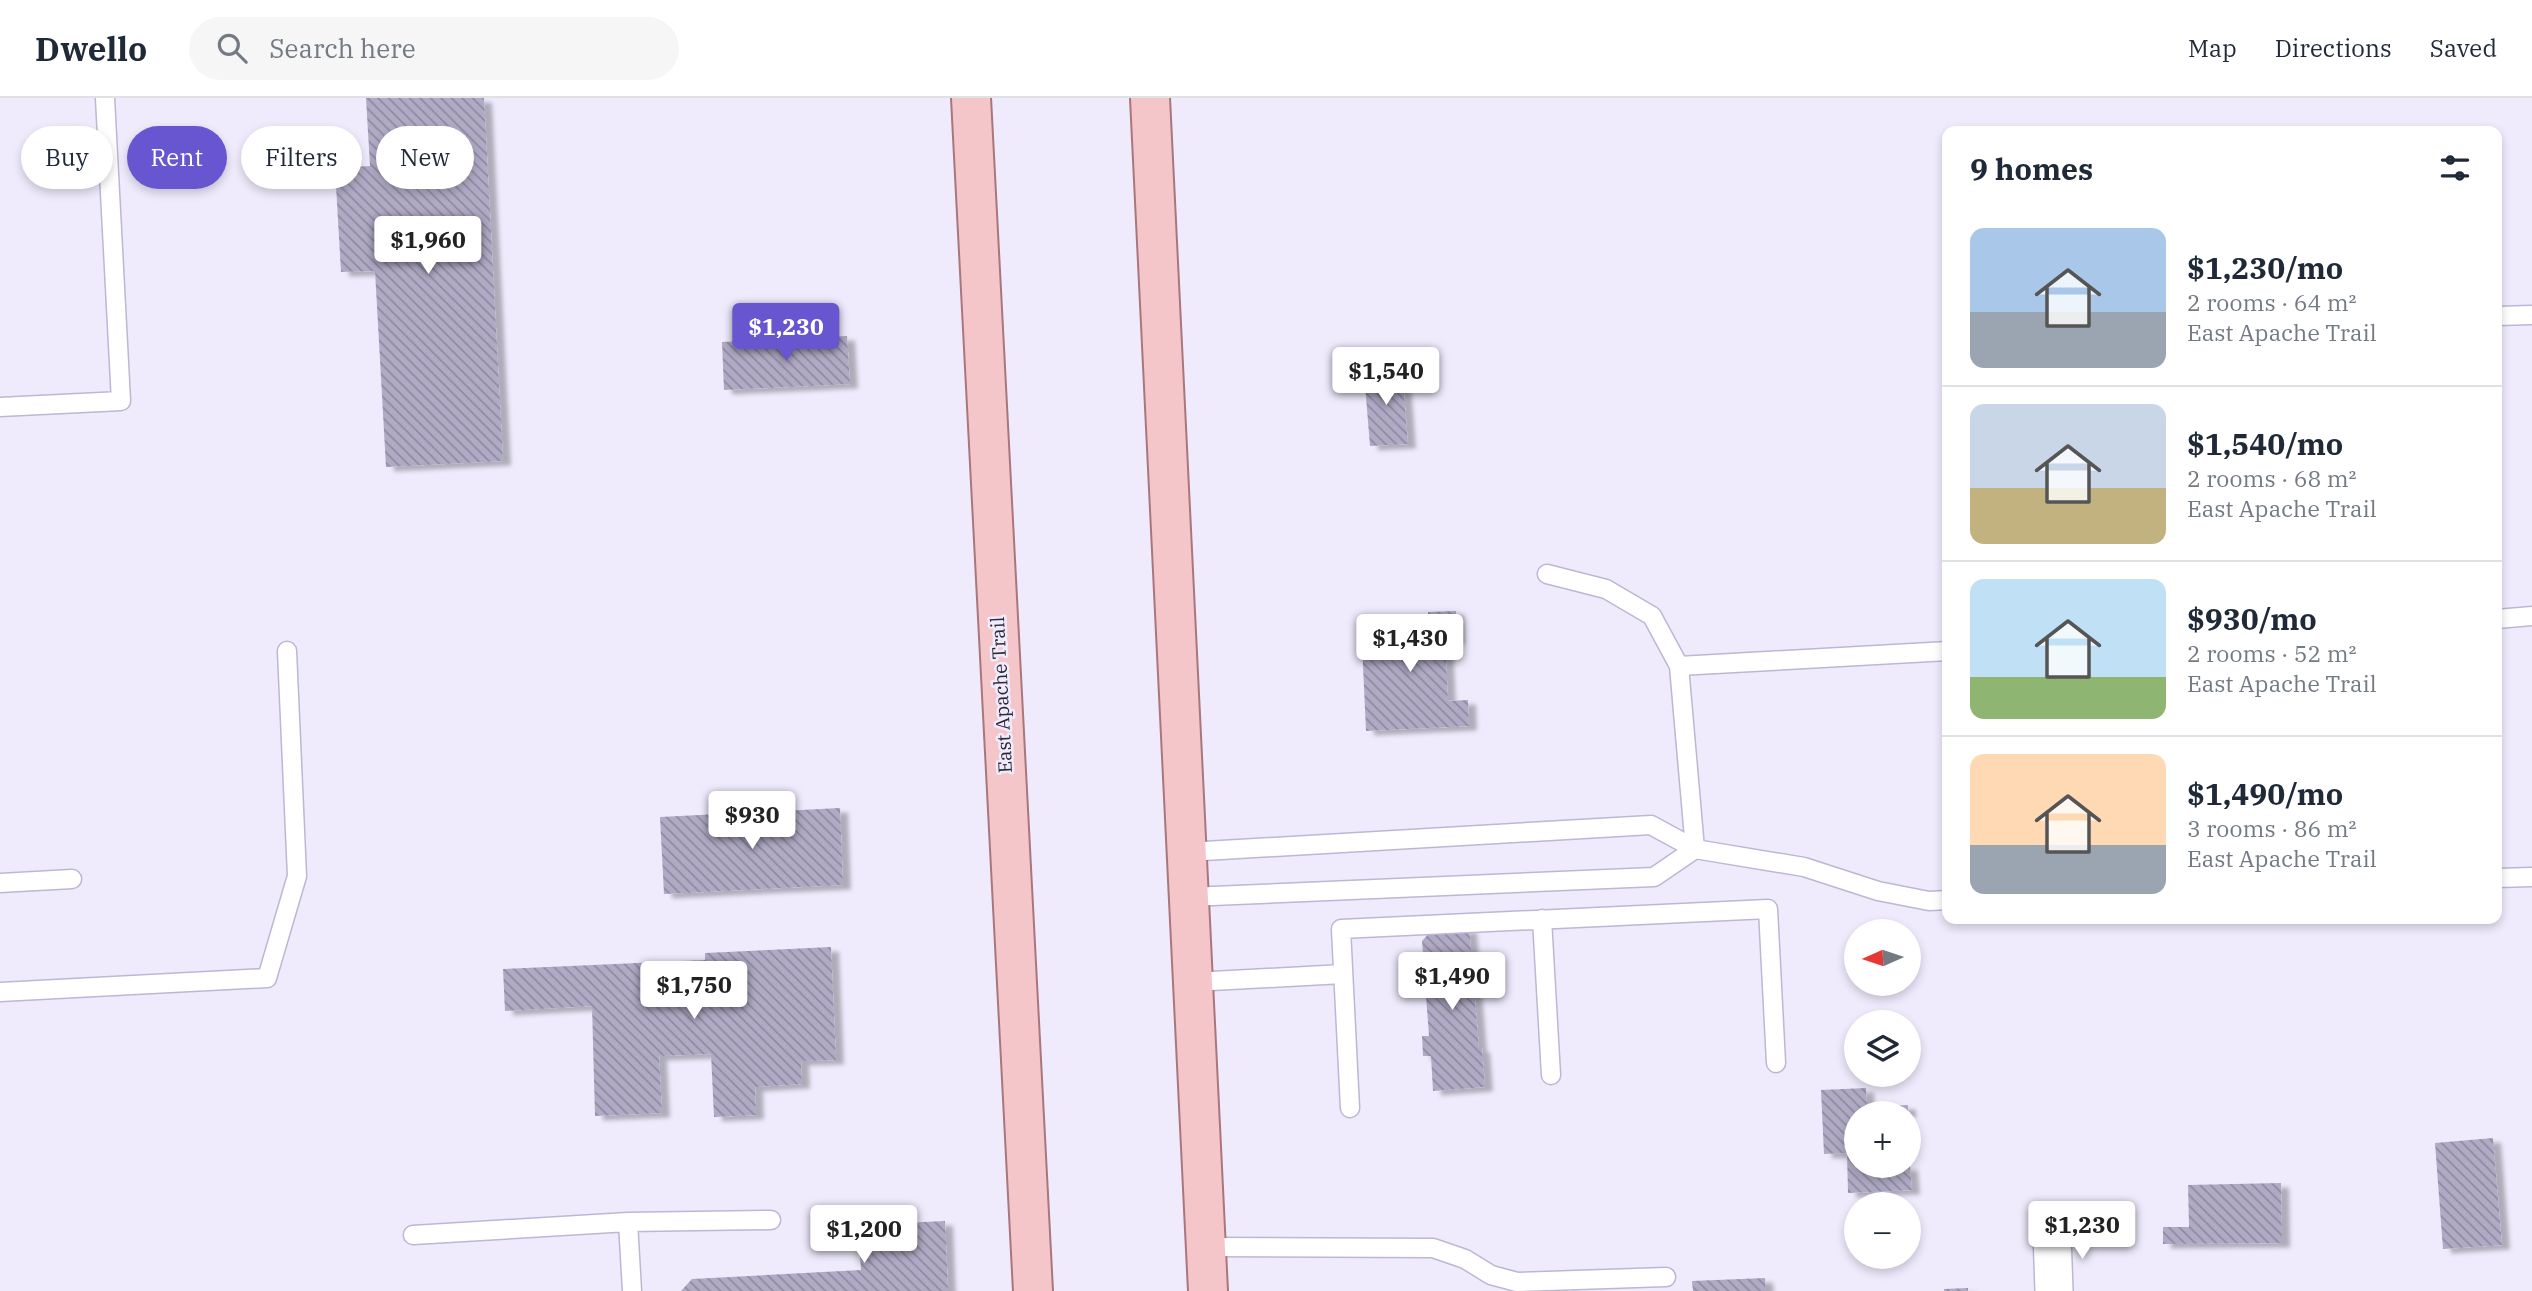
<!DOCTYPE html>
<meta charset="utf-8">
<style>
:root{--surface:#fff;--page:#f6f6f7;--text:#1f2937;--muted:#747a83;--line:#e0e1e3;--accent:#6756cf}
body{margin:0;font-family:"IBM Plex Serif",serif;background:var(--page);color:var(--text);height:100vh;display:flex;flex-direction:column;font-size:26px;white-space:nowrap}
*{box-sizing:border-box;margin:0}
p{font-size:23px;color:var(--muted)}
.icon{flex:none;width:38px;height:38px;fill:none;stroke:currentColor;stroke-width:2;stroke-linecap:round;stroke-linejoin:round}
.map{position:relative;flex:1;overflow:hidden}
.panel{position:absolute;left:1942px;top:28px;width:560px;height:798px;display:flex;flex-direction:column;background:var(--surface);border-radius:14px;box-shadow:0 4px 10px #0003}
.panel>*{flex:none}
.top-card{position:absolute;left:21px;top:28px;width:665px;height:63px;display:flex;gap:14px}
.needle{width:46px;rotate:267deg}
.fabs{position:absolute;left:1844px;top:821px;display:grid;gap:14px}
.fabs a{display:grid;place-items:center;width:77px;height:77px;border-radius:50%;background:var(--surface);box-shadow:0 4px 10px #0003;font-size:35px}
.price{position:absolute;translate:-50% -60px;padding:0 16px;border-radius:7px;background:#fff;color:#222;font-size:23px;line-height:46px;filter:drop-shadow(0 2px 4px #0008)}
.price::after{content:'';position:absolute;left:50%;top:42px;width:21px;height:16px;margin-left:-10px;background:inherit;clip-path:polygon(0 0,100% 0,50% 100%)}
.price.on{background:var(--accent);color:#fff}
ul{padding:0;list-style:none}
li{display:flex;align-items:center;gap:21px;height:175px;padding:0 28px}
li+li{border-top:2px solid var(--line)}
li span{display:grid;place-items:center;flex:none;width:196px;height:140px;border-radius:14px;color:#555}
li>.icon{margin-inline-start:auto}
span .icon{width:84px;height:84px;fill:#fffc;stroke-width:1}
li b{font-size:30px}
h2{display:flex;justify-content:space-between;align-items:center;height:84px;padding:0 28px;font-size:30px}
.chip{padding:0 24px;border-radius:32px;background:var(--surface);box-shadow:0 4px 10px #0003;font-size:24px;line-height:63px}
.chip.on{background:var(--accent);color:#fff}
header{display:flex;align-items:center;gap:42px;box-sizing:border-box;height:98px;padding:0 35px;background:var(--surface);border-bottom:2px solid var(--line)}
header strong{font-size:33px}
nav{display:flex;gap:38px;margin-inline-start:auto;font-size:24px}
.search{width:490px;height:63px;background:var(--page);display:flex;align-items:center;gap:18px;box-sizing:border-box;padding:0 24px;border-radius:38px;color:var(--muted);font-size:26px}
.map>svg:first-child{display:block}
</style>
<header>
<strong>Dwello</strong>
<div class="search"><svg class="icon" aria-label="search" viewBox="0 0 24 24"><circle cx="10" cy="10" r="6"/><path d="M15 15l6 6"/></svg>Search here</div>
<nav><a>Map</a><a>Directions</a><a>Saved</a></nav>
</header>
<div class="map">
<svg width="2532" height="1193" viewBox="0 0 2532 1193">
<defs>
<pattern id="building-back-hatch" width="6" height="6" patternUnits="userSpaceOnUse" patternTransform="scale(1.75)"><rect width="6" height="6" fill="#b0aac5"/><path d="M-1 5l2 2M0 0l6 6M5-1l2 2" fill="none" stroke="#8f8aa1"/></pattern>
<filter id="shadow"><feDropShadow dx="8" dy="4.5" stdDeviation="2" flood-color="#0004"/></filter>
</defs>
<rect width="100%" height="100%" fill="#efebfd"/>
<path fill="url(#building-back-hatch)" filter="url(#shadow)" d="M366,0h118l19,363 -117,6 -11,-196 -34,1 -6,-104 35,-2z
M847,238l3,48 -126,6 -2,-48z
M1402,270l6,76 -38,2 -6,-74z
M1456,513l1,29h-12l3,61 20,-1 1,26 -103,5 -5,-109 67,-4v-6z
M840,710l3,77 -179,9 -4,-77z
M1469,830l10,120h3l3,39 -52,4 -2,-35h-8l-1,-20h7l-7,-95 9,-10z
M831,849l5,113 -35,1 1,23 -47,3 1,28 -42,2 -3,-63 -52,2 3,57 -67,3 -3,-110 -87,5 -2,-42 202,-9v-7z
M1866,990l1,19 41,-2v8h-51v53h53l2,24 -64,3 -1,-40 -23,1 -3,-64z
M2493,1040l9,107 -59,4 -8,-106z
M2281,1085l1,60 -119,1v-17h26l-1,-42z
M945,1123l3,70h-267l11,-12 169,-9 -3,-45z
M1765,1180l1,13h-73l-1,-10z
M1968,1190v3h-24v-2z"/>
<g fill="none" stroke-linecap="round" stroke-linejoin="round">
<g stroke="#bdb7d3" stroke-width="21">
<path id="lane" d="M2497,218l35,-1
M0,309l121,-6 -16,-303
M1547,476l59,15 46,27 27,50
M2497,521l35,-3
M1695,751l-16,-183 269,-15
M1187,754l464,-27 44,24 109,18 74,24 51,10 19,-1
M2497,780l35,-1
M0,785l72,-4
M1189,799l465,-20 41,-28
M1542,821l9,156
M1193,884l150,-8
M0,894l267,-14 30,-102 -10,-225
M1350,1010l-9,-179 427,-20 8,154
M413,1137l215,-13
M1206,1149l227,1 32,11 26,16 26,7 149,-5
M632,1193l-4,-69 143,-2"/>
</g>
<g stroke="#bdb7d3" stroke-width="40">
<path id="street" d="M2052,1136l2,57"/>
</g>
<g stroke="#a9767d" stroke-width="42">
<path id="primary" d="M971,0l62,1193
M1150,0l58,1193"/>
</g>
<use href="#lane" stroke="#fff" stroke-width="18"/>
<use href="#street" stroke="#fff" stroke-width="37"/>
<use href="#primary" stroke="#f4c6c9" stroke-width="38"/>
</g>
<g text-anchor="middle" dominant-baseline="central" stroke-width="5" stroke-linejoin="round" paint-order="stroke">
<g font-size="19" fill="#2b2833" stroke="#efebfd">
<text transform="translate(1001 597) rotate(-93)">East Apache Trail</text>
</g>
</g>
</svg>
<div class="fabs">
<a><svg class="needle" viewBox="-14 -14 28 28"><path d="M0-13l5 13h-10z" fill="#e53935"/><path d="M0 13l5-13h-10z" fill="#747a83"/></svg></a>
<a><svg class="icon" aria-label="layers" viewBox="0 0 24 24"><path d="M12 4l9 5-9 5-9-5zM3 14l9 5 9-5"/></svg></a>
<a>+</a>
<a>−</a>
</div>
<b class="price" style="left:428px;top:178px">$1,960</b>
<b class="price on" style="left:786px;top:265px">$1,230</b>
<b class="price" style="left:1386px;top:309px">$1,540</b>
<b class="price" style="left:1410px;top:576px">$1,430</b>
<b class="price" style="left:752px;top:753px">$930</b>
<b class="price" style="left:1452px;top:914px">$1,490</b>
<b class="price" style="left:694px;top:923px">$1,750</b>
<b class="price" style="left:2082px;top:1163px">$1,230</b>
<b class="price" style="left:864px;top:1167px">$1,200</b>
<div class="top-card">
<a class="chip">Buy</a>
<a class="chip on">Rent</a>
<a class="chip">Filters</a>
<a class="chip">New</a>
</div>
<section class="panel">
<h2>9 homes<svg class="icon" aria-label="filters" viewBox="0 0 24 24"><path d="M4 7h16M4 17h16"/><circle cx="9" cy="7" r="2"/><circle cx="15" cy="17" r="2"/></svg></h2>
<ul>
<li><span style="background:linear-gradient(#a9c7e8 60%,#9aa5b1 0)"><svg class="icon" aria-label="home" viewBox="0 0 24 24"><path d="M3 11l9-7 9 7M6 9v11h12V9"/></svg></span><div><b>$1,230/mo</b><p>2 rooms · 64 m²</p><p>East Apache Trail</p></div></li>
<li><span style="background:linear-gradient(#c9d6e8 60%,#c2b280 0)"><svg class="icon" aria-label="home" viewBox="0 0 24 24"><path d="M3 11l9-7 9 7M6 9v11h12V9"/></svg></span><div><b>$1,540/mo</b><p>2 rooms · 68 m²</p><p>East Apache Trail</p></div></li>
<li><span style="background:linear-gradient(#bfe0f5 70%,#8fb573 0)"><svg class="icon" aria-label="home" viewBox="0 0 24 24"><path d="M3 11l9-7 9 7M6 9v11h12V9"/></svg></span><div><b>$930/mo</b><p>2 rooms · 52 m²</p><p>East Apache Trail</p></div></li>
<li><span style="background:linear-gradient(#ffd9b3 65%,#9aa5b1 0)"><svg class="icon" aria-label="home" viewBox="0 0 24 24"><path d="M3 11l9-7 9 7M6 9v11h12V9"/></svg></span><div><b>$1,490/mo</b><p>3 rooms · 86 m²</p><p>East Apache Trail</p></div></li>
</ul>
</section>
</div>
